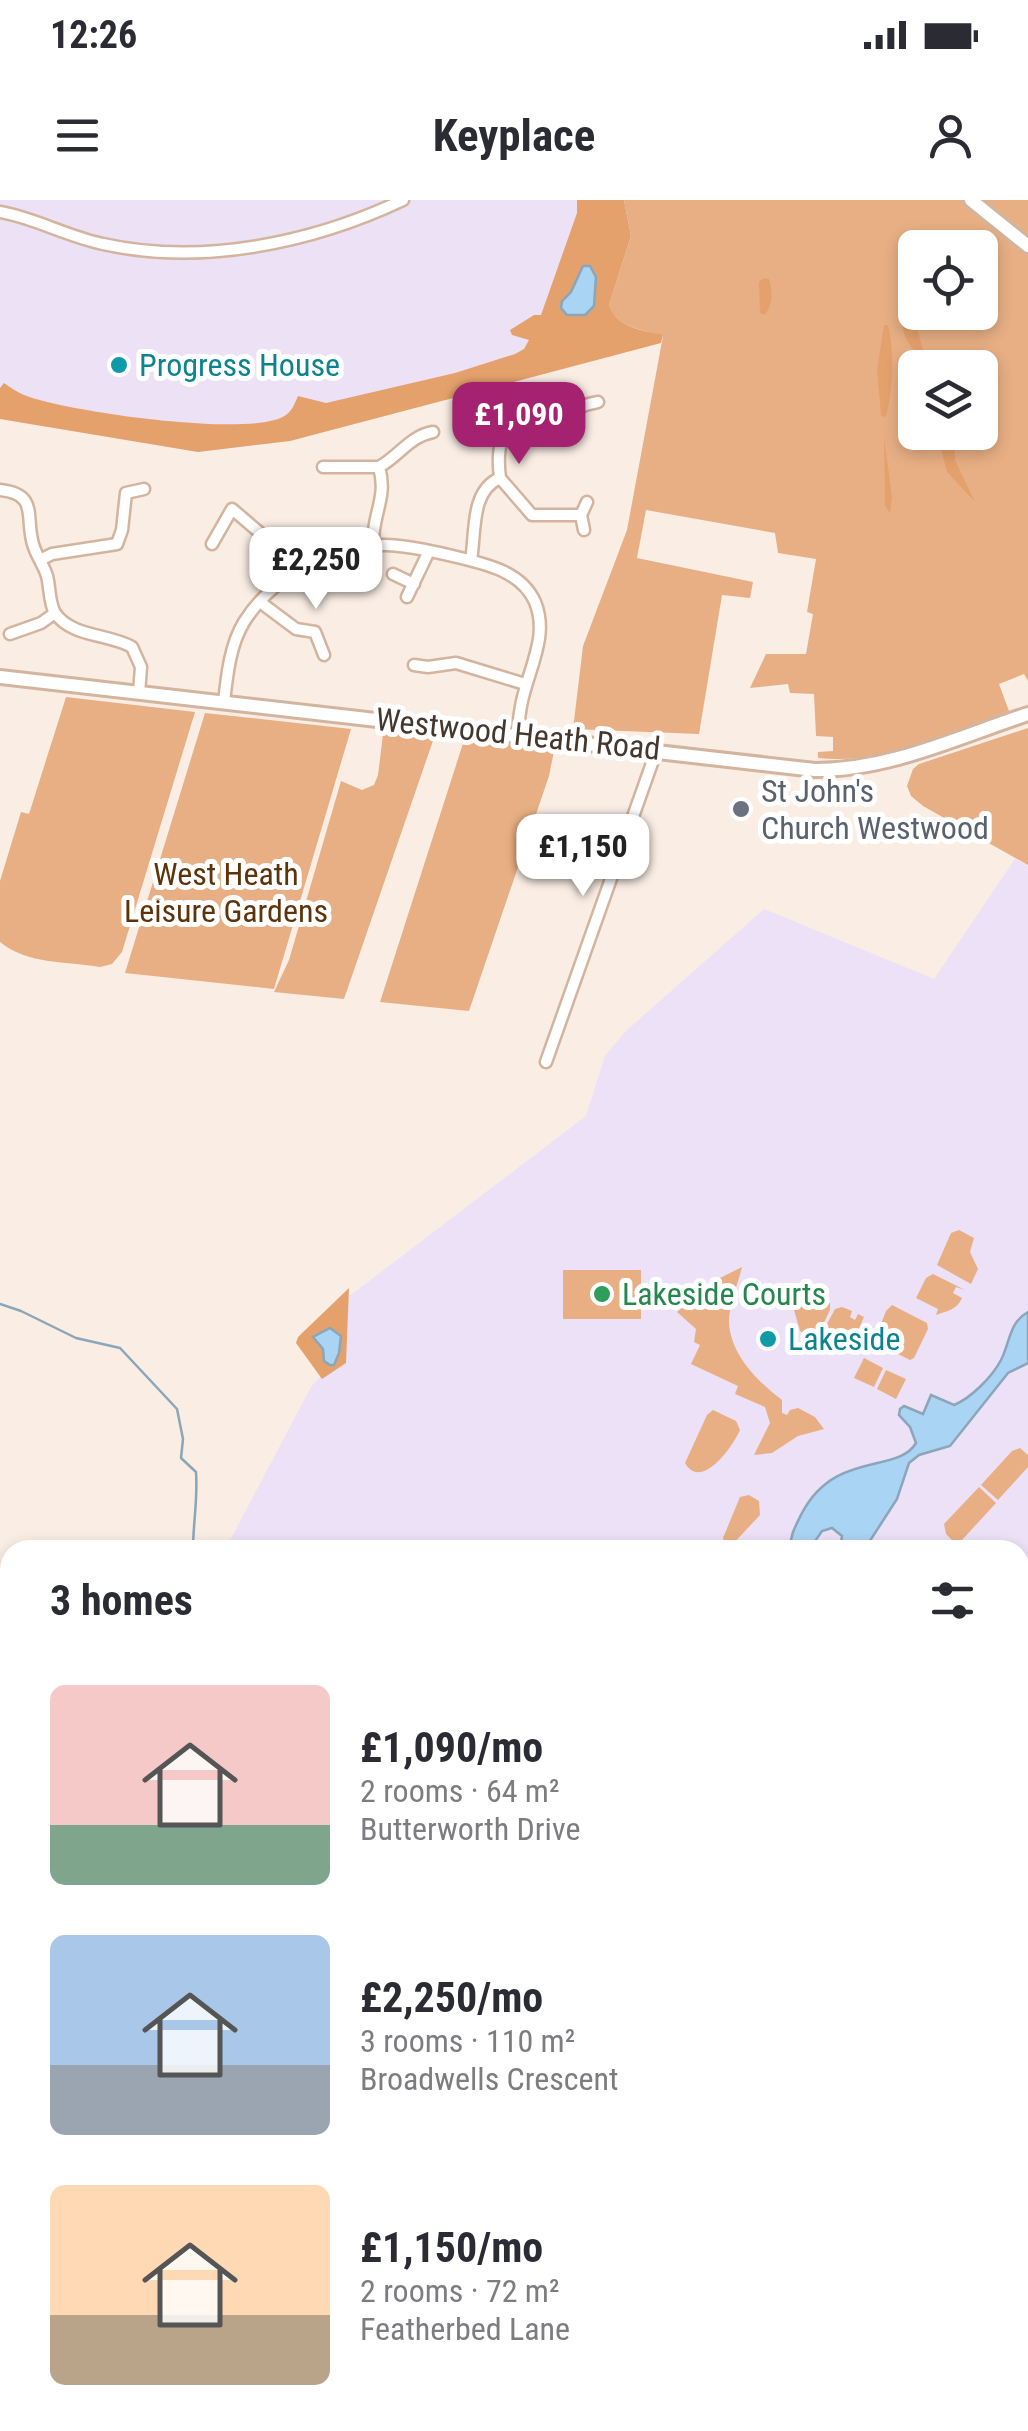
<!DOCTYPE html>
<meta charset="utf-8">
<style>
:root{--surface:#fff;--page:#f7f7f7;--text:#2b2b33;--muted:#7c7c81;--accent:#a52270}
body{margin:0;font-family:"Roboto Condensed",sans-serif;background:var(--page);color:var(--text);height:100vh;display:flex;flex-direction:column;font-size:38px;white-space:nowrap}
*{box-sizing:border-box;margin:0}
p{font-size:32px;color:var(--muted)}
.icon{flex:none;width:55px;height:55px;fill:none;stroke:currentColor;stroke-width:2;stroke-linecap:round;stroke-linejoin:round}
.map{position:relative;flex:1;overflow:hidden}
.details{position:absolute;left:0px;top:1340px;width:1030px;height:892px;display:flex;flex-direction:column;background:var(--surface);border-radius:30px 30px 0 0;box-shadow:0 5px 15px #0003}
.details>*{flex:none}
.buttons{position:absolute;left:898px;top:30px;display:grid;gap:20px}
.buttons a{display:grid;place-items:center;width:100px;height:100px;border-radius:15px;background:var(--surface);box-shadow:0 5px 15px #0003;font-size:50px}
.price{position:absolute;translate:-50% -85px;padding:0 22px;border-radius:20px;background:#fff;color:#222;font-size:32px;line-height:65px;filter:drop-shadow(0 2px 5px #0008)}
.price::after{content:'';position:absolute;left:50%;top:60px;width:30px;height:22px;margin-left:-15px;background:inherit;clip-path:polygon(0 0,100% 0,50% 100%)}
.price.selected{background:var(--accent);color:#fff}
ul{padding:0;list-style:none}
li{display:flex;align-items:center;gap:30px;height:250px;padding:0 50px}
li span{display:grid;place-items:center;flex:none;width:280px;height:200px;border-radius:15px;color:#555}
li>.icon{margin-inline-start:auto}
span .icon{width:120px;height:120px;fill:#fffc;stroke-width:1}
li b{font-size:42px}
h2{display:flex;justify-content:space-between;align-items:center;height:120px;padding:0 50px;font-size:42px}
.status{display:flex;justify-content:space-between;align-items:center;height:70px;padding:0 50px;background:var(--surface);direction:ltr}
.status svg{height:28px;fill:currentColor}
header{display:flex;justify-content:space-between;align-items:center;height:130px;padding:0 50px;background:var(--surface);font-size:45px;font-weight:700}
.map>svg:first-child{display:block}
</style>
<div class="status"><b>12:26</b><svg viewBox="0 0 49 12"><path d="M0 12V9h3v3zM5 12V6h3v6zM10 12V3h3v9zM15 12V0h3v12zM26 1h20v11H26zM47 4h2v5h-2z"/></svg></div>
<header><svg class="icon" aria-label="menu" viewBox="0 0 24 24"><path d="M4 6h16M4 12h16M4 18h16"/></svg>Keyplace<svg class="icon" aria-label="person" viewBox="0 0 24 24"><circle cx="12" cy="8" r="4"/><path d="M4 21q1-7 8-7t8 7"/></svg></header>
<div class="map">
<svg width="1028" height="2231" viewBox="0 0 1028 2231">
<rect width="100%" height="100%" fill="#faede4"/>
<path fill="#ede1f5" d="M0,0h594l-63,173 -241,68 -92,11 -198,-33z"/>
<path fill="#ece1f6" d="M1015,659l13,6v1535l-8,-1v-849h-795l86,-163 13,-15 -23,-39 285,-217 19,-60 21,-25 138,-122 170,70z"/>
<path fill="#e8af84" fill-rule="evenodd" d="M624,0h340l64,52v429l-4,-7 -25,10 10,27c-62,23 -124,54 -191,47v-6l15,-1v-14l-17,-1 -2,-42 -24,-1 -2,-9 -38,4 16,-34h40l7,-40 -6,-2 9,-53 -38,-6 -3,-20 -129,-23 -9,48 116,24 -3,16 -28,-3 -23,139 -126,-5 10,-83 44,-116 36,-194c-21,-7 -47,-8 -54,-31l22,-69zM915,48h65v64h-65zM915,168h65v64h-65z
M983,0h45v37z
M66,497l129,15 -73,240 -10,12 -12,3c-33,-6 -72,-2 -100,-25v-61l21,-69 8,2z
M205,513l146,16 -77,260 -149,-16z
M384,526l52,6 -92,267 -70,-7 15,-32 52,-179 21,9 12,-5 4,-10z
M1028,528v137l-105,-59 -12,-10 -4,-10 6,-17 6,-5z
M466,534l89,12 -6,30 -80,235 -89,-9z
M959,1030l15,8 -4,14 8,17 -7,15 -34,-19 14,-32z
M742,1067c-4,17 -13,37 -13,55 1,32 29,60 53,78v13l5,2 3,-5 8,-2 17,9 9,12 -26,7 -26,17 -18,2 16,-32 -5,-16 -30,-13 3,-8 -47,-22 9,-19 -6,-3 2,-13 -19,-17 27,-26z
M563,1070h78v49h-78z
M933,1074l32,16 -9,-3 -3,6 9,5c-5,12 -15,13 -26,17l2,-6 -22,-11 10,-20z
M797,1086l33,17v7l-14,29 -16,-8 -6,-21 -12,-4 8,-16z
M892,1105l35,18 1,6 -14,29 -4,2 -36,-18 12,-31z
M842,1107l10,4 -2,6 5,3 3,-6 6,3 -9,21 6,3 -23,7 -9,-3 5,-8 -6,-3 -5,8 -4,-3 16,-30z
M864,1158l19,10 -9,19 -20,-9z
M886,1170l20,9 -10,20 -19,-10z
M713,1210l23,11 4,9c-8,18 -39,61 -55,33l22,-48z
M1020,1248l8,7v12l-30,33 -17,-15 31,-34z
M979,1287l17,16 -34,37h-10l-6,-6 -2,-10z
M749,1295l10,6 1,14 -29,31 -7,-3 -1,-5 17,-41z
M1028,1809v187l-8,2v-188z
M1020,2203l8,1v27h-348l-16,-8 356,-1z"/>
<path fill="#e5a16c" d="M577,0h47l7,36 -22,69c8,23 33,25 54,30l-2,8 -371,98 -92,11 -198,-33v-31l4,-5c6,4 13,9 20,12 39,16 230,44 262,20 6,-4 9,-12 12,-19l28,7 129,-30 60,-19 9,-5 5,-9 -17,-5 -2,-5 24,-15h7l36,-102z
M764,78l5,1c4,12 4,25 -4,36l-5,-2 -1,-31z
M902,89l3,1 18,59 -3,6c-21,-14 -19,-42 -21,-64z
M884,125h4c7,30 5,62 -2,92l-5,-1 -4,-46z
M937,233h11l6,10 1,17 20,42 -28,-30z
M884,237l8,60 -2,16 -5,-7z
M349,1088l-3,75 -24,16 -26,-36 2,-6z
M1028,2043v149l-8,-1v-147z"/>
<path fill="#a9d4f4" stroke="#8ba5b9" stroke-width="2.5" d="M583,66h7l6,11 -2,29 -9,9h-18l-6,-7 1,-7 9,-9z
M1028,1112v51l-20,10 -58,73 -31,9 -10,8 -12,36 -33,51h-24l2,-14 -10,-8 -10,3 -13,19h-19c0,-15 5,-23 12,-37 33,-63 96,-39 114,-70l-6,-16 -11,-12 1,-6 4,-3 19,8 8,-19 23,10c17,-7 38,-28 47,-45 9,-17 8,-38 27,-48z
M330,1128l11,8 -2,17 -5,12h-4l-6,-4 -1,-12 -10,-12z"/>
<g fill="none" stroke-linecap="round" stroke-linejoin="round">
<path stroke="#8ba5b9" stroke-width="2.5" d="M0,1104l21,7 55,27 44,10 57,61 6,30 -2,19 15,14c2,27 -3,51 -3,78
M0,2169l10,-6
M1020,2203l8,1"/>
<g stroke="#d3b49e" stroke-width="15">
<path id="minor" d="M0,12c35,6 68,25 103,32 99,22 209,-1 300,-44
M323,267h56
M500,278l32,37h49
M0,290c37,4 26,24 32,50 2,13 11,23 15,36 3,11 2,27 8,37 16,24 55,21 77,34l9,20 -2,26
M584,330l-3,-15 6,-13
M212,344l20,-35 34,29 26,12 10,18
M373,345c-1,-31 15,-47 6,-78 20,-11 31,-31 54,-35
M40,360l12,-6 65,-10 5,-14 4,-37 18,-4
M471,360c5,-28 -1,-69 29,-82 -3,-24 -3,-53 29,-56 8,-1 16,1 24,-2 16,-8 27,-15 45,-18
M393,374l21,10
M407,397l22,-46
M260,402l36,27 19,3 9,23
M10,434l31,-11 14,-10
M414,465l14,2 28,-4 69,21
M224,502c3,-27 6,-57 20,-80 29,-46 88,-78 142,-77 25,1 50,7 75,13 29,7 61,15 74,44 18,43 -20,84 -16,133
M546,862l111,-313"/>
</g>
<g stroke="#d3b49e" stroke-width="18">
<path id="tertiary" d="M971,0l57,46
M0,477l815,93c75,0 143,-33 213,-56"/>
</g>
<use href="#minor" stroke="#fff" stroke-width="10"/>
<use href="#tertiary" stroke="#fff" stroke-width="12"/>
</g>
<g fill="#0f9aa8" stroke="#fff" stroke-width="4">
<circle cx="119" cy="165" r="10"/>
<circle cx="768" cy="1139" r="10"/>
</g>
<circle fill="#6b7280" stroke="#fff" stroke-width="4" cx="741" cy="609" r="10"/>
<circle fill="#2e9e5b" stroke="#fff" stroke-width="4" cx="602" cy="1094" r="10"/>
<g text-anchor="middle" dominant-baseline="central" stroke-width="10" stroke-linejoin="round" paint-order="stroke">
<g font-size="32" fill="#0d838f" stroke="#fff" text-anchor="start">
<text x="139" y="165">Progress House</text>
<text x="788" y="1139">Lakeside</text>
</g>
<g font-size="32" fill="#44382e" stroke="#fff">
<text transform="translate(518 534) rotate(6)">Westwood Heath Road</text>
</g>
<g font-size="32" fill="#5b616d" stroke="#fff" text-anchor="start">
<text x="761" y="591">St John's<tspan x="761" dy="37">Church Westwood</tspan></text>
</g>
<g font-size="32" fill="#5f3309" stroke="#fff">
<text x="226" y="674">West Heath<tspan x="226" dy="37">Leisure Gardens</tspan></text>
</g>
<g font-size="32" fill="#27864d" stroke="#fff" text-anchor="start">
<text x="622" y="1094">Lakeside Courts</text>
</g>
</g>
</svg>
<div class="buttons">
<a><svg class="icon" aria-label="locate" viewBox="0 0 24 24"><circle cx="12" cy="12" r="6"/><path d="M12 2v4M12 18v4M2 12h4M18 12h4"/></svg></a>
<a><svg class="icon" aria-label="layers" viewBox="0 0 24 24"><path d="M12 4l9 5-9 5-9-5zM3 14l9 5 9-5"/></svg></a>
</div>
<b class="price selected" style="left:519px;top:267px">£1,090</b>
<b class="price" style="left:316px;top:412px">£2,250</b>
<b class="price" style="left:583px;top:699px">£1,150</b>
<section class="details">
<h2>3 homes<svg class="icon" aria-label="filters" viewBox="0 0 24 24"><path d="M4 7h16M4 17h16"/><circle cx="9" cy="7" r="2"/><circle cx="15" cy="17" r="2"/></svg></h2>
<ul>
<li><span style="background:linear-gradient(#f6c9c9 70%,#7fa58c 0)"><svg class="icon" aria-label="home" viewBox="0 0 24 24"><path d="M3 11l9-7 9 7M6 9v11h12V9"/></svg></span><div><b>£1,090/mo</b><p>2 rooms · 64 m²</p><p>Butterworth Drive</p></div></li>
<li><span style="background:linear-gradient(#a9c7e8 65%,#9aa5b1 0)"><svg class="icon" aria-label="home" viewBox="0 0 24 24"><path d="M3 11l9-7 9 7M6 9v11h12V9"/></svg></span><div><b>£2,250/mo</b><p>3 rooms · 110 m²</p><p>Broadwells Crescent</p></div></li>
<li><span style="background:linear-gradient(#ffd9b3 65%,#b9a48a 0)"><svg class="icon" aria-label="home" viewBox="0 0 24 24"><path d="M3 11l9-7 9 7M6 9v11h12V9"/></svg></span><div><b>£1,150/mo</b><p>2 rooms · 72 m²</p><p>Featherbed Lane</p></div></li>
</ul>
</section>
</div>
